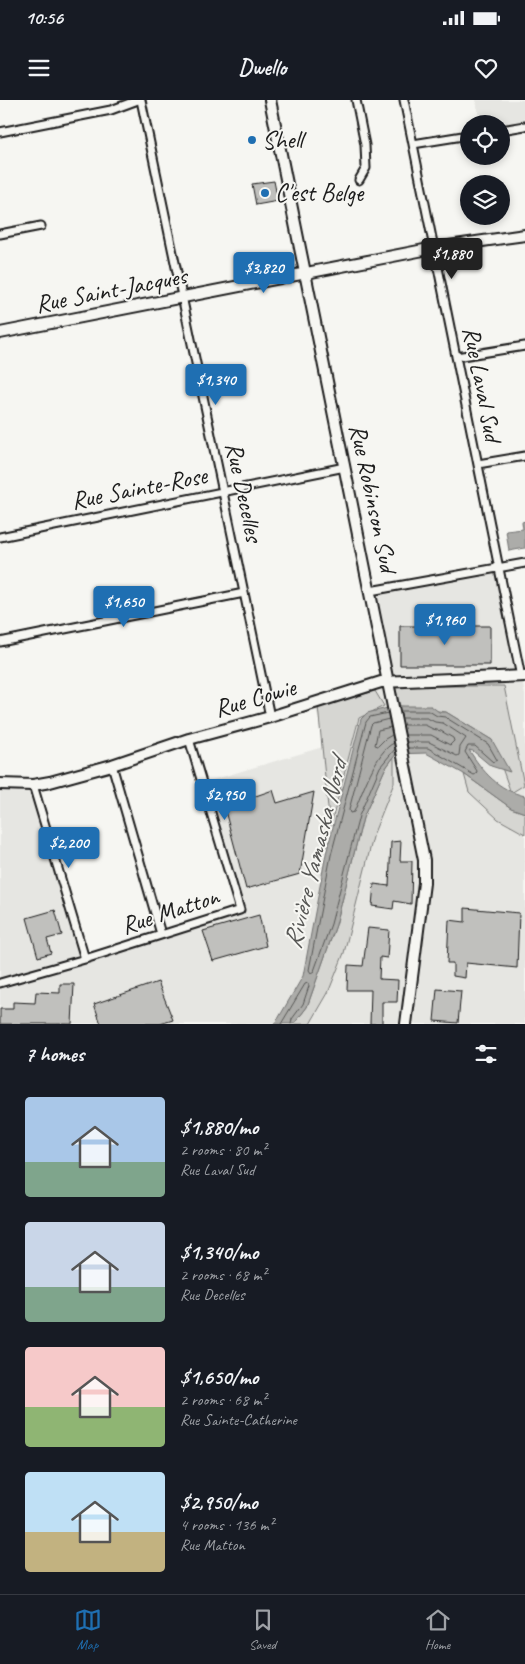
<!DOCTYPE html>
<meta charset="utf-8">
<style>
:root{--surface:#171b24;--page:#242831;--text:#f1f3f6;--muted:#9ea1a6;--line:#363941;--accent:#1f6fb2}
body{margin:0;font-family:Caveat,sans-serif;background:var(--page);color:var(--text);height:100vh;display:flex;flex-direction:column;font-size:19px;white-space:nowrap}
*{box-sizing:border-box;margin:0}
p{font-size:16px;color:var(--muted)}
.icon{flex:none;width:28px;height:28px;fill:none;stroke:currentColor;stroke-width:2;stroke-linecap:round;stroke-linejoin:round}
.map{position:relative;height:924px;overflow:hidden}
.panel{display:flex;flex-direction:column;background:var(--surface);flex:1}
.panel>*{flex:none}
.controls{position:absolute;left:460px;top:15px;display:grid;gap:10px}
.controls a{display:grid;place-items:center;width:50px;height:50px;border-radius:50%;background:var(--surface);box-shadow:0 2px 8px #0003;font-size:25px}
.price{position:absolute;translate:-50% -42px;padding:0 11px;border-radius:5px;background:var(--accent);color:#fff;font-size:16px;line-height:32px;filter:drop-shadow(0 1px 2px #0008)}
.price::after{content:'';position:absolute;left:50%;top:30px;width:15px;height:11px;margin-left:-8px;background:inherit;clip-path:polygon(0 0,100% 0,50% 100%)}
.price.selected{background:#222;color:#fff}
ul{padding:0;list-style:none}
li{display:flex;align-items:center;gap:15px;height:125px;padding:0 25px}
li span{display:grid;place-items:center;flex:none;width:140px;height:100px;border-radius:5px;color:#555}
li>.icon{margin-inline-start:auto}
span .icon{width:60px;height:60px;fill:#fffc;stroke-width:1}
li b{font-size:21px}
h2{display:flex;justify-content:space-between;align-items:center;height:60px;padding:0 25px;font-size:21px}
.status{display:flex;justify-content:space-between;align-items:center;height:35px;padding:0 25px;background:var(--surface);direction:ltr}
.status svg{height:14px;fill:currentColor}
header{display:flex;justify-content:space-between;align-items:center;height:65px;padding:0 25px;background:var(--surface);font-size:22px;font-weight:700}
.tabs{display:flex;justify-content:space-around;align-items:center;height:70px;border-top:1px solid var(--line);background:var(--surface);font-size:14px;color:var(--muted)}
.tabs a{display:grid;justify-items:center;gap:2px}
.tabs .selected{color:var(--accent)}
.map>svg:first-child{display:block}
</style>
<div class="status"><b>10:56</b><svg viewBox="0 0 49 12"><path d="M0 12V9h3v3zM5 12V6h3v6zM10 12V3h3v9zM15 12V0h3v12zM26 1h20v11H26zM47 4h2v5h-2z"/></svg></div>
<header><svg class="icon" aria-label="menu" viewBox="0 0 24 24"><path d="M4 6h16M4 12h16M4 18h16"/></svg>Dwello<svg class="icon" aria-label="heart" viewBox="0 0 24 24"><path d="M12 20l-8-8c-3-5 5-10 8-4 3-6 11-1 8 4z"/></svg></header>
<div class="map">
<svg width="525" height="924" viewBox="0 0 525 924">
<rect width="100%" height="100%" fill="#f6f6f2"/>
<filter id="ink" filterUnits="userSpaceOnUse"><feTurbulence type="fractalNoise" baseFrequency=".02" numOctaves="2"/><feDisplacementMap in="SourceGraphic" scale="10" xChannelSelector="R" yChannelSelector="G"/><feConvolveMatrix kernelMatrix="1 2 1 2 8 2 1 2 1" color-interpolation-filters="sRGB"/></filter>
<g filter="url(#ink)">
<path fill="#e6e6e2" d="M476,0h49v26l-24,4v-6h-21z
M499,467l26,128v329h-525v-240l33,1 52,174 155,-49 -38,-127 124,-37 -12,-43 74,-22 -18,-90z"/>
<path fill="#d6d6d2" stroke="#797977" d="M395,586h109l20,99 -13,8 -19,-53 -46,-28 -46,-6z
M375,591l9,15 -25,12 -29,110 -12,-122z
M394,657v26l-20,50 -30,120 -16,40 -18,31h-16l13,-17 29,-82 27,-107 22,-49z
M464,674l47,34 14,5v21l-27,-15 -29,-27z"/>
<path fill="#acaca9" stroke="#727271" d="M525,421v27l-16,3 -3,-20 17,-2 -1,-7z
M396,606h35l8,6h7l46,28 18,32 -19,-6 -18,-15 -4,-1c14,22 29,40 56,46v17l-14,-5 -47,-34 -38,-21 -30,1 -11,15 -22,49 -27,107 -29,82 -13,17h-21l5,-5 25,-43 23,-122 35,-135 6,-6z"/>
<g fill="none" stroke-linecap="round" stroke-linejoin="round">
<path stroke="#565654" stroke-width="1" d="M400,611h29l8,5 8,1 43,27 9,16 -4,2 -18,-16h-7l-3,6 12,19 -1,3 -2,1 -46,-27h-20
M388,613l-18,4 -4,5 -35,133 -22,115 2,3 3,-2 17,-47 28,-108 21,-49 15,-18
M402,618h25l8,4 8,1 23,15 -6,9 -1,8 -2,1 -28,-14h-23
M389,619l-16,4 -2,2 -22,85 1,3 4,-1c8,-18 22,-62 40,-69
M403,625h22l8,4 8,2 12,7 1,3 -4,4 -19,-10h-26
M391,627l-13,3 -3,15 3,1 7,-7 7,-4
M281,924l24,-40 3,-1 1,3 -6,18 -11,15 -1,5"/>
</g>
<path fill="#c0c0bd" stroke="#1c1c1c" d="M274,81l4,20 -22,4 -4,-21z
M400,526h90v39h-90z
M273,690l4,13 37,-11 -14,82 -54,15 -22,-82z
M401,741l-1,20h12l-1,43 -17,-3 -1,8 -21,-3 2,-22 15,2 2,-44z
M465,808l54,5 -2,55 -51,-5 -1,15 -12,-2v-13h-6l2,-43 16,2z
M55,810l7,25 -15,4 4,14 -13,4 -11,-39z
M259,815l7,31 -53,15 -10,-30z
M368,828l21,2 -2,28 -7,-1 -1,22 19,1 -1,22h-15v22h-12l1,-34h-24l1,-25 15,1z
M158,882l15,38 -13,4h-59l-7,-20z
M60,884h14l-2,40h-72v-15h13v-7l22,1 1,-11 24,1z
M437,889l24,2 -3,32 -24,-2z"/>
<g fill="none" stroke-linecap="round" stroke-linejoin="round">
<g stroke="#1c1c1c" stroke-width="11">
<path id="street" d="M141,0l129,617
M356,0l9,45 1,23 -7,12
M404,0l117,577
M501,30l24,-4
M0,32l111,-22 27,-10
M413,44l56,-9
M0,134l41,-8
M456,257l69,-11
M478,364l47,-8
M0,437l345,-70
M370,491l155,-28
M0,542l244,-49
M112,665l49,169
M33,685l52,174
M0,883l85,-24 155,-49 -51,-171"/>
</g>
<g stroke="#1c1c1c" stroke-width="14">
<path id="secondary" d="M270,0l154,760v23l-18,141
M0,233l434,-85 91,-13
M0,684l33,1 17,-3 62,-17 77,-26 81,-22 111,-35 144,-6"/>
</g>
<use href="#street" stroke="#f6f6f2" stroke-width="7"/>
<use href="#secondary" stroke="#f6f6f2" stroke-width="10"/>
</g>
</g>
<g fill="#1f6fb2" stroke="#f6f6f2" stroke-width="2">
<circle cx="252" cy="40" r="5"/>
<circle cx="265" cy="93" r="5"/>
</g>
<g text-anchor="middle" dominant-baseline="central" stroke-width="4" stroke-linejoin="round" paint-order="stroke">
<g font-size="25" fill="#1c1c1c" stroke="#f6f6f2" text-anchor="start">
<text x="262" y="40">Shell</text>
<text x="275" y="93">C'est Belge</text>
</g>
<g font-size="25" fill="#1c1c1c" stroke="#f6f6f2">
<text transform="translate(111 190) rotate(-11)">Rue Saint-Jacques</text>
<text transform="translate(482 284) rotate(79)">Rue Laval Sud</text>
<text transform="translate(139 388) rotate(-11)">Rue Sainte-Rose</text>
<text transform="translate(244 392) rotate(78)">Rue Decelles</text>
<text transform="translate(373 398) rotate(78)">Rue Robinson Sud</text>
<text transform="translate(255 598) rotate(-16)">Rue Cowie</text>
<text transform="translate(170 811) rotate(-18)">Rue Matton</text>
</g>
<g font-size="26" font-style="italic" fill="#565654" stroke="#f6f6f2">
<text transform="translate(315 754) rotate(-76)">Rivière Yamaska Nord</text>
</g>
</g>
</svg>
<div class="controls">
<a><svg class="icon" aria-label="locate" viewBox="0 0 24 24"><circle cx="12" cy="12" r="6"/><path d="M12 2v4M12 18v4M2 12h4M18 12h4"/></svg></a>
<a><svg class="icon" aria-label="layers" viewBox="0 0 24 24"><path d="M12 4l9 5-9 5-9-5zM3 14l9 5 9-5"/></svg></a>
</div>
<b class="price selected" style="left:452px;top:180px">$1,880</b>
<b class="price" style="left:264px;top:194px">$3,820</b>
<b class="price" style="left:216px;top:306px">$1,340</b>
<b class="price" style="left:124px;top:528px">$1,650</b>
<b class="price" style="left:445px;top:546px">$1,960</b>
<b class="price" style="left:225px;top:721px">$2,950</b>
<b class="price" style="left:69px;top:769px">$2,200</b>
</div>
<section class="panel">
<h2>7 homes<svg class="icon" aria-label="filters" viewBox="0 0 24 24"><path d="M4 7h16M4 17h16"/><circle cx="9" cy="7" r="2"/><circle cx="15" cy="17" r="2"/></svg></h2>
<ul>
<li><span style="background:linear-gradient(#a9c7e8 65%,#7fa58c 0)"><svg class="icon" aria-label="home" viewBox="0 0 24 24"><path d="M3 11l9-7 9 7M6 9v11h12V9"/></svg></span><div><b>$1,880/mo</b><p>2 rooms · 80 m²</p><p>Rue Laval Sud</p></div></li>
<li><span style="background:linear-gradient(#c9d6e8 65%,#7fa58c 0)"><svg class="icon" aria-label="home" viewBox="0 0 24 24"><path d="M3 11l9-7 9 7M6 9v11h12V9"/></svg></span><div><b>$1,340/mo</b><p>2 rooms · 68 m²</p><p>Rue Decelles</p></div></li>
<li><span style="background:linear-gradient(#f6c9c9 60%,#8fb573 0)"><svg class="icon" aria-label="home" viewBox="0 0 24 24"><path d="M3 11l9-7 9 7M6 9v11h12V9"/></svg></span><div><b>$1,650/mo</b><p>2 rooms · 68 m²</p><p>Rue Sainte-Catherine</p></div></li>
<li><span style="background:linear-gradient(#bfe0f5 60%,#c2b280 0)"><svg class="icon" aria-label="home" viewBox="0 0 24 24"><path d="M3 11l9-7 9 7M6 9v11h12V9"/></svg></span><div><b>$2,950/mo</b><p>4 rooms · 136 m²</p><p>Rue Matton</p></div></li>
</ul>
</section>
<nav class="tabs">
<a class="selected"><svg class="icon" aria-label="map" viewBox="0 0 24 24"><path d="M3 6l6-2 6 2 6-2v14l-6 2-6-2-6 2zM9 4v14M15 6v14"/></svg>Map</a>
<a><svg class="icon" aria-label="saved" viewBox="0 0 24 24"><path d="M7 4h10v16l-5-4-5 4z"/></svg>Saved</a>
<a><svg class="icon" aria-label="home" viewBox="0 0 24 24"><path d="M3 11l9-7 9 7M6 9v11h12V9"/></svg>Home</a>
</nav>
